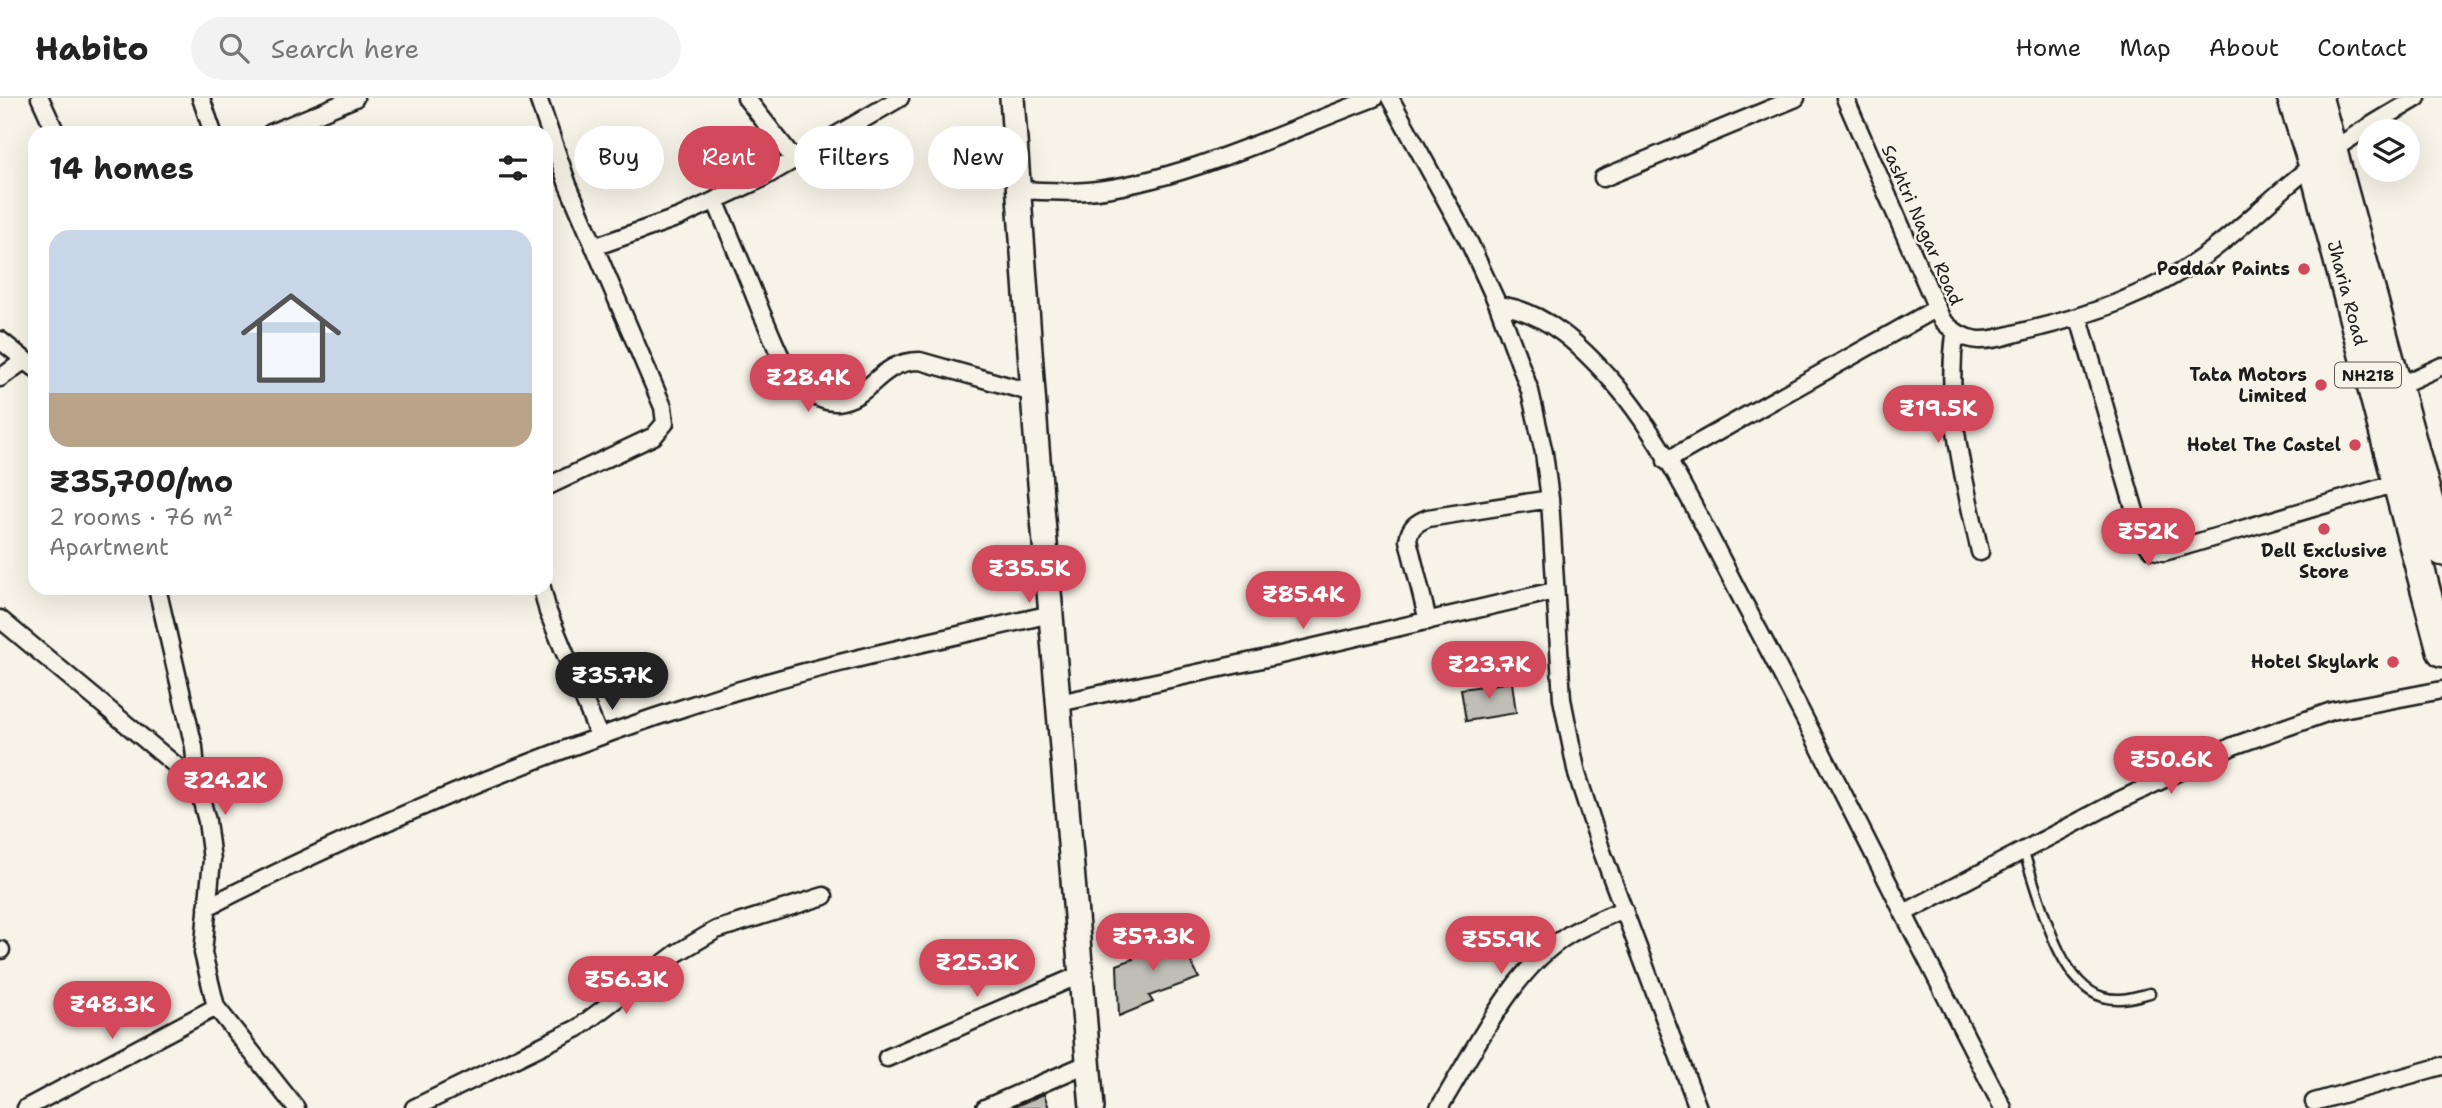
<!DOCTYPE html>
<meta charset="utf-8">
<style>
:root{--surface:#fff;--page:#f2f2f2;--text:#222;--muted:#767676;--line:#e0e0e0;--accent:#d1495b}
body{margin:0;font-family:"Shantell Sans",sans-serif;background:var(--page);color:var(--text);height:100vh;display:flex;flex-direction:column;font-size:26px;white-space:nowrap}
*{box-sizing:border-box;margin:0}
p{font-size:23px;color:var(--muted)}
.icon{flex:none;width:38px;height:38px;fill:none;stroke:currentColor;stroke-width:2;stroke-linecap:round;stroke-linejoin:round}
.map{position:relative;flex:1;overflow:hidden}
.sheet{position:absolute;left:28px;top:28px;width:525px;height:469px;display:flex;flex-direction:column;background:var(--surface);border-radius:21px;box-shadow:0 7px 28px #0002}
.sheet>*{flex:none}
.top-card{position:absolute;left:574px;top:28px;width:665px;height:63px;display:flex;gap:14px}
.controls{position:absolute;left:2357px;top:21px;display:grid;gap:14px}
.controls a{display:grid;place-items:center;width:63px;height:63px;border-radius:50%;background:var(--surface);box-shadow:0 7px 28px #0002;font-size:35px}
.price{position:absolute;translate:-50% -60px;padding:0 16px;border-radius:24px;background:var(--accent);color:#fff;font-size:23px;line-height:46px;filter:drop-shadow(0 2px 4px #0008)}
.price::after{content:'';position:absolute;left:50%;top:42px;width:21px;height:16px;margin-left:-10px;background:inherit;clip-path:polygon(0 0,100% 0,50% 100%)}
.price.on{background:#222;color:#fff}
ul{padding:0;list-style:none}
li{display:grid;align-content:center;gap:14px;height:371px;padding:0 21px}
li+li{border-top:2px solid var(--line)}
li span{display:grid;place-items:center;height:217px;border-radius:21px;color:#555}
li>.icon{margin-inline-start:auto}
span .icon{width:126px;height:126px;fill:#fffc;stroke-width:1}
li b{font-size:30px}
h2{display:flex;justify-content:space-between;align-items:center;height:84px;padding:0 21px;font-size:30px}
.pill{padding:0 24px;border-radius:32px;background:var(--surface);box-shadow:0 7px 28px #0002;font-size:24px;line-height:63px}
.pill.on{background:var(--accent);color:#fff}
header{display:flex;align-items:center;gap:42px;box-sizing:border-box;height:98px;padding:0 35px;background:var(--surface);border-bottom:2px solid var(--line)}
header strong{font-size:33px}
nav{display:flex;gap:38px;margin-inline-start:auto;font-size:24px}
.search{width:490px;height:63px;background:var(--page);display:flex;align-items:center;gap:18px;box-sizing:border-box;padding:0 24px;border-radius:38px;color:var(--muted);font-size:26px}
.map>svg:first-child{display:block}
</style>
<header>
<strong>Habito</strong>
<div class="search"><svg class="icon" aria-label="search" viewBox="0 0 24 24"><circle cx="10" cy="10" r="6"/><path d="M15 15l6 6"/></svg>Search here</div>
<nav><a>Home</a><a>Map</a><a>About</a><a>Contact</a></nav>
</header>
<div class="map">
<svg width="2442" height="1010" viewBox="0 0 2442 1010">
<rect width="100%" height="100%" fill="#f7f3e8"/>
<filter id="ink" filterUnits="userSpaceOnUse"><feTurbulence type="fractalNoise" baseFrequency=".0143" numOctaves="2"/><feDisplacementMap in="SourceGraphic" scale="14" xChannelSelector="R" yChannelSelector="G"/><feConvolveMatrix kernelMatrix="1 2 1 2 8 2 1 2 1" color-interpolation-filters="sRGB"/></filter>
<g filter="url(#ink)">
<path fill="#c0beb5" stroke="#1c1c1c" stroke-width="2" d="M1512,584l4,31 -50,8 -5,-32z
M1175,833l24,47 -50,18 4,6 -34,14 -2,-51 16,-6 -3,-4z
M1044,996l5,14h-38z"/>
<g fill="none" stroke-linecap="round" stroke-linejoin="round">
<g stroke="#1c1c1c" stroke-width="13">
<path id="lane" d="M2023,752c15,41 34,134 80,147 16,5 31,0 47,-4"/>
</g>
<g stroke="#1c1c1c" stroke-width="21">
<path id="street" d="M40,0l16,35
M201,0l12,35
M538,0l30,87 95,222 2,16 -11,13 -108,51
M746,0l48,61
M1390,0l80,146 28,61 32,86 14,62 6,46 12,200 15,75 24,75 97,259
M1845,0l97,222c29,31 50,19 87,10 62,-15 122,-36 175,-74 39,-28 72,-63 110,-92 32,-25 68,-45 103,-66
M271,35l84,-35
M1603,80l193,-80
M1019,92c22,1 47,3 69,1 90,-8 200,-61 286,-93
M715,102c16,38 32,76 47,114 10,21 18,48 34,66 9,12 26,23 41,22 36,-4 40,-41 83,-41l113,32
M594,149l85,-30 82,-38 139,-81
M1498,207c48,6 84,42 115,77 51,57 96,155 132,223 89,166 171,336 258,503
M2079,220l64,221 9,11 12,2 18,-5 215,-64
M1955,236c-10,75 9,145 25,218
M0,242l35,28
M0,280l25,-18
M2396,289l46,-21
M1666,363l271,-153
M157,490l37,159 3,36
M542,490l6,24 51,124
M0,521l197,164 10,38 5,39 -9,93 13,54 80,101
M1428,523l-20,-81c2,-13 8,-17 20,-22l122,-19
M1059,605l217,-47 278,-65
M207,809c159,-80 325,-151 494,-205 115,-37 233,-61 350,-88
M1904,815l212,-111 117,-56 99,-35 110,-21
M0,852h1
M887,960l195,-84
M2314,1004l128,-36
M26,1010l190,-101
M414,1010l164,-80 99,-75 39,-23 108,-34
M985,1010l104,-45
M1439,1010c35,-56 73,-140 131,-174 17,-10 36,-17 54,-25"/>
</g>
<g stroke="#1c1c1c" stroke-width="28">
<path id="secondary" d="M1012,0l24,337 56,673"/>
</g>
<g stroke="#1c1c1c" stroke-width="33">
<path id="highway" d="M2292,0l21,66 129,488
M2318,0l124,453"/>
</g>
<use href="#lane" stroke="#f7f3e8" stroke-width="8"/>
<use href="#street" stroke="#f7f3e8" stroke-width="16"/>
<use href="#secondary" stroke="#f7f3e8" stroke-width="23"/>
<use href="#highway" stroke="#f7f3e8" stroke-width="28"/>
</g>
</g>
<g fill="#d1495b" stroke="#f7f3e8" stroke-width="2.5">
<circle cx="2304" cy="171" r="7"/>
<circle cx="2321" cy="287" r="7"/>
<circle cx="2355" cy="347" r="7"/>
<circle cx="2324" cy="431" r="7"/>
<circle cx="2393" cy="564" r="7"/>
</g>
<g text-anchor="middle" dominant-baseline="central" stroke-width="5" stroke-linejoin="round" paint-order="stroke">
<rect fill="#f7f3e8" stroke="#5e5c59" stroke-width="2" x="2335" y="264.5" width="66" height="25" rx="5"/>
<g font-size="16" font-weight="bold" fill="#1c1c1c">
<text x="2368" y="277">NH218</text>
</g>
<g font-size="18" fill="#1c1c1c" stroke="#f7f3e8">
<text transform="translate(1922 127) rotate(66)">Sashtri Nagar Road</text>
<text transform="translate(2347 195) rotate(75)">Jharia Road</text>
</g>
<g font-size="18" font-weight="bold" fill="#1c1c1c" stroke="#f7f3e8" text-anchor="end">
<text x="2290" y="171">Poddar Paints</text>
<text x="2307" y="277">Tata Motors<tspan x="2307" dy="21">Limited</tspan></text>
<text x="2341" y="347">Hotel The Castel</text>
<text x="2324" y="453" text-anchor="middle">Dell Exclusive<tspan x="2324" dy="21">Store</tspan></text>
<text x="2379" y="564">Hotel Skylark</text>
</g>
</g>
</svg>
<div class="controls">
<a><svg class="icon" aria-label="layers" viewBox="0 0 24 24"><path d="M12 4l9 5-9 5-9-5zM3 14l9 5 9-5"/></svg></a>
</div>
<b class="price" style="left:808px;top:316px">₹28.4K</b>
<b class="price" style="left:1938px;top:347px">₹19.5K</b>
<b class="price" style="left:2148px;top:470px">₹52K</b>
<b class="price" style="left:1029px;top:507px">₹35.5K</b>
<b class="price" style="left:1303px;top:533px">₹85.4K</b>
<b class="price" style="left:1489px;top:603px">₹23.7K</b>
<b class="price on" style="left:612px;top:614px">₹35.7K</b>
<b class="price" style="left:2171px;top:698px">₹50.6K</b>
<b class="price" style="left:225px;top:719px">₹24.2K</b>
<b class="price" style="left:1153px;top:875px">₹57.3K</b>
<b class="price" style="left:1501px;top:878px">₹55.9K</b>
<b class="price" style="left:977px;top:901px">₹25.3K</b>
<b class="price" style="left:626px;top:918px">₹56.3K</b>
<b class="price" style="left:112px;top:943px">₹48.3K</b>
<div class="top-card">
<a class="pill">Buy</a>
<a class="pill on">Rent</a>
<a class="pill">Filters</a>
<a class="pill">New</a>
</div>
<section class="sheet">
<h2>14 homes<svg class="icon" aria-label="filters" viewBox="0 0 24 24"><path d="M4 7h16M4 17h16"/><circle cx="9" cy="7" r="2"/><circle cx="15" cy="17" r="2"/></svg></h2>
<ul>
<li><span style="background:linear-gradient(#c9d6e8 75%,#b9a48a 0)"><svg class="icon" aria-label="home" viewBox="0 0 24 24"><path d="M3 11l9-7 9 7M6 9v11h12V9"/></svg></span><div><b>₹35,700/mo</b><p>2 rooms · 76 m²</p><p>Apartment</p></div></li>
</ul>
</section>
</div>
